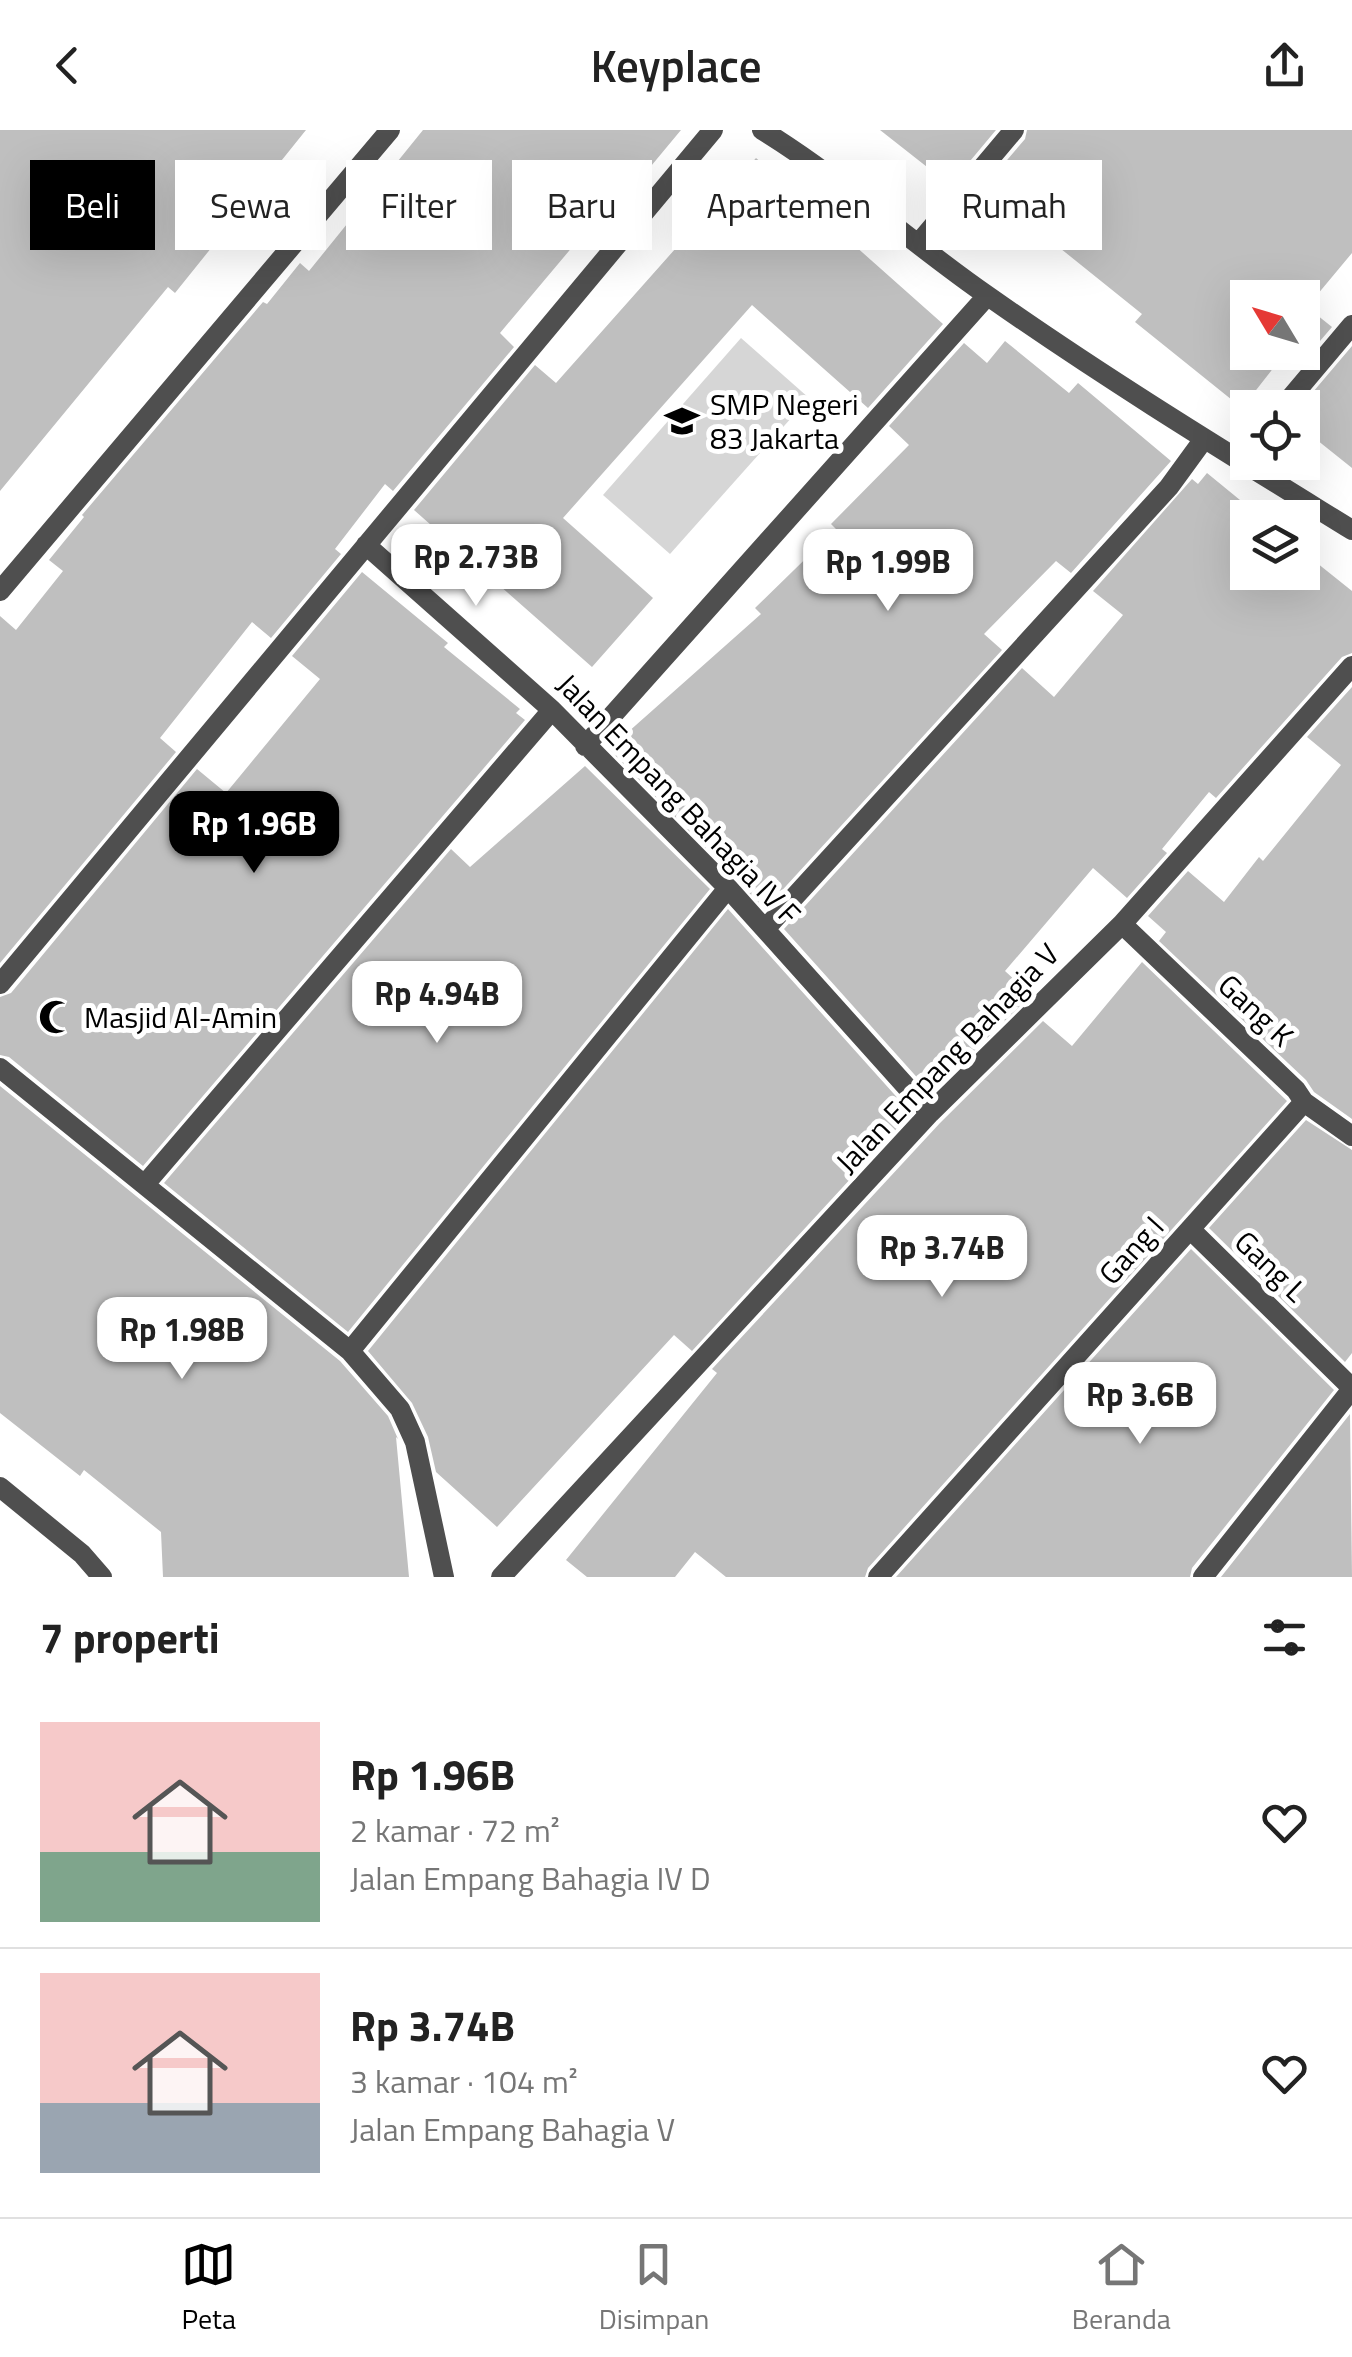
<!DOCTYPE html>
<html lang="id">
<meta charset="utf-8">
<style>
:root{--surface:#fff;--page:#f2f2f2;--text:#222;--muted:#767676;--line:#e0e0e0;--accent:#000}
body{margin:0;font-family:"Titillium Web",sans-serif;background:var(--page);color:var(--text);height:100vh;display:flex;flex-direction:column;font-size:38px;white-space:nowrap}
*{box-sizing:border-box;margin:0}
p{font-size:32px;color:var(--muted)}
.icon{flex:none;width:55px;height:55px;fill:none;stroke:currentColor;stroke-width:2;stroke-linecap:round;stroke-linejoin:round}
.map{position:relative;height:1447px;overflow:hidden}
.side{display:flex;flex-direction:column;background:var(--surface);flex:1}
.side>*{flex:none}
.banner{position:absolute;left:30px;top:30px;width:1292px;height:90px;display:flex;gap:20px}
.needle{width:65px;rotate:308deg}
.fabs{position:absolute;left:1230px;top:150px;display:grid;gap:20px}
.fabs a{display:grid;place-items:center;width:90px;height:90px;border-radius:0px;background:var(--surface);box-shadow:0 10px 40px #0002;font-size:50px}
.price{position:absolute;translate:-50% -85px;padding:0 22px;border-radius:20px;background:#fff;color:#222;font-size:32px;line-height:65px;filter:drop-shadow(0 2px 5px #0008)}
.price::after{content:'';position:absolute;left:50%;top:60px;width:30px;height:22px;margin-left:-15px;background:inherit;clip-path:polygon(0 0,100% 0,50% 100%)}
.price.on{background:var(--accent);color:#fff}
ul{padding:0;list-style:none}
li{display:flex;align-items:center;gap:30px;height:250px;padding:0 40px}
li+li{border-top:2px solid var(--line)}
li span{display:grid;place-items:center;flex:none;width:280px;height:200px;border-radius:0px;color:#555}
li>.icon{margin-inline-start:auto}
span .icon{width:120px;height:120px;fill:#fffc;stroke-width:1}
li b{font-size:42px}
h2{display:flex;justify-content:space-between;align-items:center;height:120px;padding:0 40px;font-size:42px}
.tag{padding:0 35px;border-radius:0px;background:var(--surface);box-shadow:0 10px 40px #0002;font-size:35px;line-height:90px}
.tag.on{background:var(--accent);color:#fff}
header{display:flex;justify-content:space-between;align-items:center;height:130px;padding:0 40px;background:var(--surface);font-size:45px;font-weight:600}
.tabs{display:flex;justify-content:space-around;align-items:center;height:140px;border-top:2px solid var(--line);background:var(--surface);font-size:28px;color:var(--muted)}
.tabs a{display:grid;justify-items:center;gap:5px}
.tabs .on{color:var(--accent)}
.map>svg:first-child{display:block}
</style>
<header><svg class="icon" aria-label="back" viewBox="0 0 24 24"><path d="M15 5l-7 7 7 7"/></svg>Keyplace<svg class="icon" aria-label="share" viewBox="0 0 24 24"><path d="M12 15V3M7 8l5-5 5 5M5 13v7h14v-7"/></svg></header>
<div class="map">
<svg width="1352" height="1447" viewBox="0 0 1352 1447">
<rect width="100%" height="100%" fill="#fff"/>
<path fill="#d6d6d6" d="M741,208l68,60 -139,156 -67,-59z"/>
<path fill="#bfbfbf" d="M0,0h306l-131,163 -7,-6 -168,204z
M423,0h258l-79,95 -7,-5 -95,113 14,14 -121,144 -8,-7 -50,65 6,5 -70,84 -19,-16 -92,116 16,14 -176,211v-347l16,14 47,-59 -14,-11 35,-43 -2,-2 181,-213 4,2 33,-41 9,8z
M880,0h116l-46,55z
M1027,0h325v123l-45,54 25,20 -30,35v-64h-54v54h38l-44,56 -107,-86 7,-8 -158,-127 41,-48z
M756,28l187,166 -75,84 -116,-103 -189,213 90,80 -61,69 -178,-157 121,-145 21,18z
M1005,211l64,52 9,-10 93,78 -100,112 -15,-12 -72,73 18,16 -237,259 -156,-160 152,-135 -6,-6 81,-79 -5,-5 78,-79 -20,-19 75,-83 23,20z
M1352,216v122l-50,-40v-23z
M1207,343l55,45h-14v54h54v-21l50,40v62l-10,4 -126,141 -7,-6 -47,57 5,4 -40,45 -34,-30 -88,103 12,11 -9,11 14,11 -91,89 -147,-164 238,-261 32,29 69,-82 -30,-24 99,-112 6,5z
M362,442l86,71 -4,4 76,62 -4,4 9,7 -382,446 -134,-109 -9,-2v-58l11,-4 186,-224 29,24 94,-114 -28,-23z
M1352,557v432l-38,-27 -8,-12 -147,-139 7,-9 -18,-16 40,-45 36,31 35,-45 4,4 78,-96 -34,-28z
M585,636l125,123 -362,443 -184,-149 287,-334 19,18z
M728,779l183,204 -219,238 -18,-16 -177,192 -61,-55 -8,-35 -16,-34 -44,-52z
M1142,832l145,139 -419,467 -3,9h-139l-31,-25 -20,25h-88l-21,-17 151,-187 -5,-4 228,-246 103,-102 29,25z
M0,956l340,275 48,55 10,23 -2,-2 13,140h-246l-2,-45 -77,-62 -4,6 -80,-63z
M1306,990l46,30v203l-7,9 -136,-134z
M1191,1119l143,141 -142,178 -2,9h-294z
M1350,1284l2,163h-131z"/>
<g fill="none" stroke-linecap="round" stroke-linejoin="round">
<path stroke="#4f4f4f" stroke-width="20" d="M762,0c80,49 149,113 226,166 118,83 241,158 364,234
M918,114l96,-114
M1282,278l70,-83
M366,415l186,165 176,178 202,225
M0,461l390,-461
M585,616l402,-450
M1122,794l174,166 8,12 48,34
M766,798l403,-441 35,-48
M0,854l713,-854
M0,938l350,283 50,58 15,33 29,135
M146,1053l406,-473
M1190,1099l162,159
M350,1221l378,-463
M0,1357l82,67 20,23
M501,1447l429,-464 192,-189 230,-258
M878,1447l426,-475
M1203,1447l149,-188"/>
</g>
<defs>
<g id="school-bare" transform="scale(2.7)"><path d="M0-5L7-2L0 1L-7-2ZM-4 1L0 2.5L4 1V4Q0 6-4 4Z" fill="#000" stroke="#fff" stroke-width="2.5" paint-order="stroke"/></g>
<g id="mosque-bare" transform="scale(2.7)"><path d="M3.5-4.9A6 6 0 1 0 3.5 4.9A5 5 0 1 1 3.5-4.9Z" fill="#000" stroke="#fff" stroke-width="2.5" paint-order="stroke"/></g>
</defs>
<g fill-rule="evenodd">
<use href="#school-bare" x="682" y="291"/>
<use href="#mosque-bare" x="56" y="887"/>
</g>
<g text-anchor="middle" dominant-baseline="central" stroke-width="10" stroke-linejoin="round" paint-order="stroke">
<g font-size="30" fill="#000" stroke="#fff" text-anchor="start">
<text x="710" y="274">SMP Negeri<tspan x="710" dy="34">83 Jakarta</tspan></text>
<text x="84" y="887">Masjid Al-Amin</text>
</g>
<g font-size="30" fill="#000" stroke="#fff">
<text transform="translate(679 669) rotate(46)">Jalan Empang Bahagia IV F</text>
<text transform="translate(1256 880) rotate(43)">Gang K</text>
<text transform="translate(947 928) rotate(-46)">Jalan Empang Bahagia V</text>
<text transform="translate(1131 1120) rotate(-48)">Gang I</text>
<text transform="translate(1271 1136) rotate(44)">Gang L</text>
</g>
</g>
</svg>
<div class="fabs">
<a><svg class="needle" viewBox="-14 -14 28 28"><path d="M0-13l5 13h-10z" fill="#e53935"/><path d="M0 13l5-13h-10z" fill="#767676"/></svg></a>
<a><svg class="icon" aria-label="locate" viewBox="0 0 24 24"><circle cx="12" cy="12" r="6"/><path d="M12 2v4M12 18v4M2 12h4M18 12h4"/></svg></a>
<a><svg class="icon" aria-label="layers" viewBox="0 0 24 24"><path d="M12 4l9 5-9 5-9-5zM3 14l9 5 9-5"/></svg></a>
</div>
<b class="price" style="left:476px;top:479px">Rp 2.73B</b>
<b class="price" style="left:888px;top:484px">Rp 1.99B</b>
<b class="price on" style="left:254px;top:746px">Rp 1.96B</b>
<b class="price" style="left:437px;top:916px">Rp 4.94B</b>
<b class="price" style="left:942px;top:1170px">Rp 3.74B</b>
<b class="price" style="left:182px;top:1252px">Rp 1.98B</b>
<b class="price" style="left:1140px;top:1317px">Rp 3.6B</b>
<div class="banner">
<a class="tag on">Beli</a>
<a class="tag">Sewa</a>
<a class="tag">Filter</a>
<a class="tag">Baru</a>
<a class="tag">Apartemen</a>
<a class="tag">Rumah</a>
</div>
</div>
<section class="side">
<h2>7 properti<svg class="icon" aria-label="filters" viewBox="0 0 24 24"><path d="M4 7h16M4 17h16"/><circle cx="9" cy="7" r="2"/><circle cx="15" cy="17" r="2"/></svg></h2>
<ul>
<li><span style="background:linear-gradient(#f6c9c9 65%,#7fa58c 0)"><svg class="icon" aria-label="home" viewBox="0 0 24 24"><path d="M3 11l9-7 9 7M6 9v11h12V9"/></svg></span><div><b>Rp 1.96B</b><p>2 kamar · 72 m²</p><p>Jalan Empang Bahagia IV D</p></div><svg class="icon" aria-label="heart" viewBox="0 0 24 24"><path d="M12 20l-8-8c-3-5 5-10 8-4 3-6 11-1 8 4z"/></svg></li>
<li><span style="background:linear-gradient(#f6c9c9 65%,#9aa5b1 0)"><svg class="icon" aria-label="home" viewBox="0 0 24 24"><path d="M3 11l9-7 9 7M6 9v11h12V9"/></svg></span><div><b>Rp 3.74B</b><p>3 kamar · 104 m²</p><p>Jalan Empang Bahagia V</p></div><svg class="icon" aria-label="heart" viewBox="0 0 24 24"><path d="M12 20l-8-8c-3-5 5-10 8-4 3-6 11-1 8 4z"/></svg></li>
</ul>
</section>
<nav class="tabs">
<a class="on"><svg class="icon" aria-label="map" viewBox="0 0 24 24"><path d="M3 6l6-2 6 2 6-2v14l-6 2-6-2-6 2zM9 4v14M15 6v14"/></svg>Peta</a>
<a><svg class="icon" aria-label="saved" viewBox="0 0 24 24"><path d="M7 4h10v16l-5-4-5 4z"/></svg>Disimpan</a>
<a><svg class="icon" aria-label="home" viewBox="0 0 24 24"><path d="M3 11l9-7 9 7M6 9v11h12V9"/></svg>Beranda</a>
</nav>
